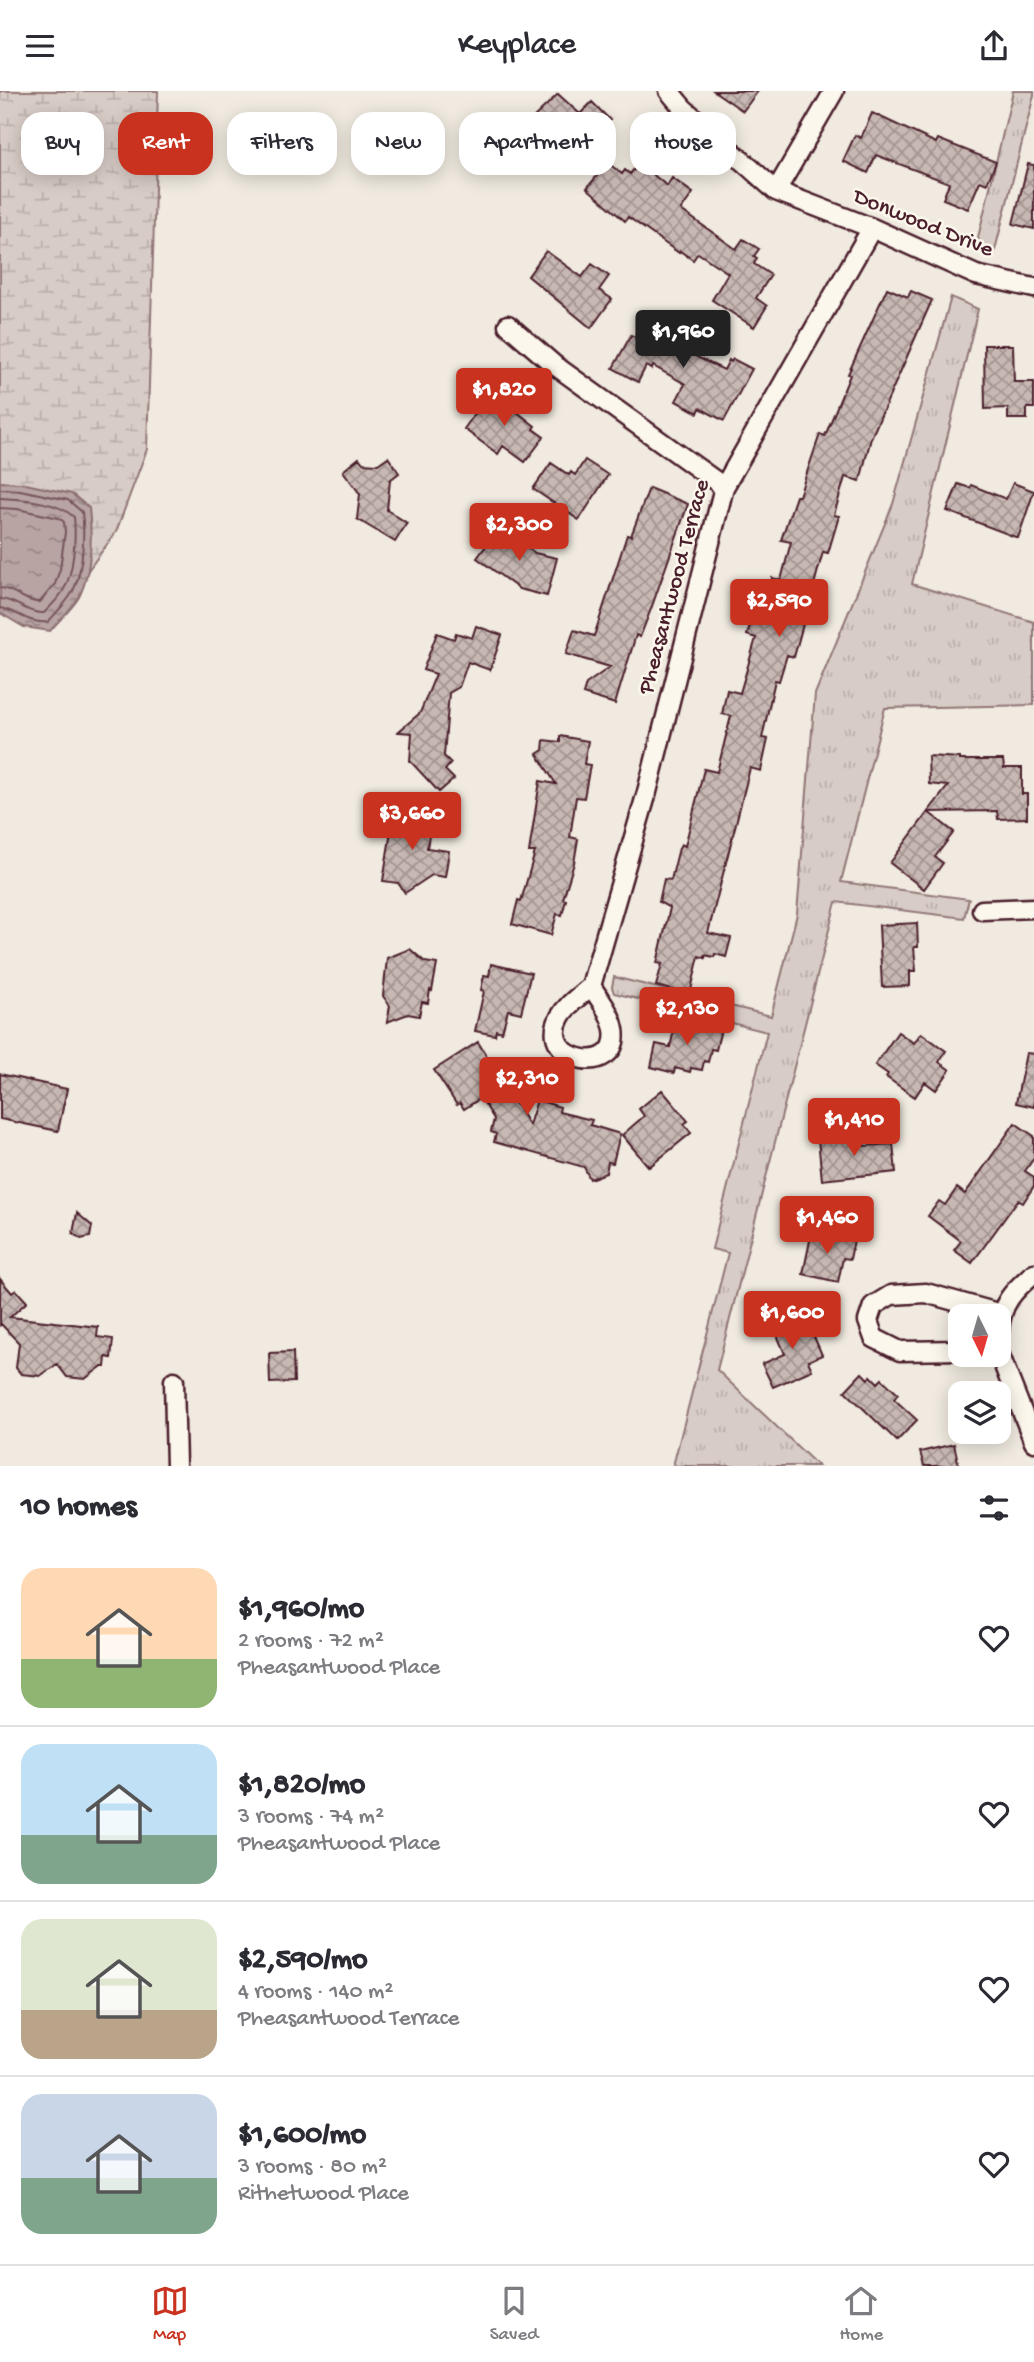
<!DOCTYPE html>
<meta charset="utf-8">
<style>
:root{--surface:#fff;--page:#f7f7f7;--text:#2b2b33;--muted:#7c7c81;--line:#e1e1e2;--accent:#c8321e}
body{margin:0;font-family:"Gochi Hand",sans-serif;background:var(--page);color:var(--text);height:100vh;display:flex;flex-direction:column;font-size:26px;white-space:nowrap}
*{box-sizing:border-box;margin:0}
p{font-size:23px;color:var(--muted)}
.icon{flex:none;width:38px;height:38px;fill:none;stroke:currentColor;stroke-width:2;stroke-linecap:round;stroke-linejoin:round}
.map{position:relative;height:1375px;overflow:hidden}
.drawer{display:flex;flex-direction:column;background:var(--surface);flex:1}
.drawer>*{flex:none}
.guide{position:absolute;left:21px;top:21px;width:992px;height:63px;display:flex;gap:14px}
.needle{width:46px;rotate:175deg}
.controls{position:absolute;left:948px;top:1213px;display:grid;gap:14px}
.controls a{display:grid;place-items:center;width:63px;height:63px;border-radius:14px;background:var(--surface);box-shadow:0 4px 18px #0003;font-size:35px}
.price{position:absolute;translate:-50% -60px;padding:0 16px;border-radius:7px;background:var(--accent);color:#fff;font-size:23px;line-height:46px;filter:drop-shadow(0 2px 4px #0008)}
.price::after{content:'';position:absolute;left:50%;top:42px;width:21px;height:16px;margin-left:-10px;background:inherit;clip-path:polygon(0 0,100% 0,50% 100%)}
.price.active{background:#222;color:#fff}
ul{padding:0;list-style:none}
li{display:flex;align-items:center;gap:21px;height:175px;padding:0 21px}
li+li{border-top:2px solid var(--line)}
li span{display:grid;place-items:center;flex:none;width:196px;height:140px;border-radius:21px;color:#555}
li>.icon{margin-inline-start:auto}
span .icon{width:84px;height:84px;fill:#fffc;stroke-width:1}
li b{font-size:30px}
h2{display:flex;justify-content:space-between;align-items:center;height:84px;padding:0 21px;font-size:30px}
.tag{padding:0 24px;border-radius:21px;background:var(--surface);box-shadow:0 4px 18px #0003;font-size:24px;line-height:63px}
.tag.active{background:var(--accent);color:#fff}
header{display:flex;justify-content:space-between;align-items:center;height:91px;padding:0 21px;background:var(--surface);font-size:32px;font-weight:600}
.tab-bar{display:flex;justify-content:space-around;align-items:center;height:98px;border-top:2px solid var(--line);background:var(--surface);font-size:19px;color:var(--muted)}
.tab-bar a{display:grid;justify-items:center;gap:4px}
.tab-bar .active{color:var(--accent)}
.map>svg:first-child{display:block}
</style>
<header><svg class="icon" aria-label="menu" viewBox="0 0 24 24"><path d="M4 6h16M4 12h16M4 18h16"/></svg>Keyplace<svg class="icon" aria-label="share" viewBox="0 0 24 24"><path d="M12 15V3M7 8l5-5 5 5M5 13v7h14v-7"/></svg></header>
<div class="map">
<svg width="1034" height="1375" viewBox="0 0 1034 1375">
<defs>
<pattern id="wetland-marsh" width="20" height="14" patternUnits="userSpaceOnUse" patternTransform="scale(1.75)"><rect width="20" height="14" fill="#d8ccc6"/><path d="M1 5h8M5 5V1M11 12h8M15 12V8" fill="none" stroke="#bbafaa"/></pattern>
<pattern id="park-tufts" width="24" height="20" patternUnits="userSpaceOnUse" patternTransform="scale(1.75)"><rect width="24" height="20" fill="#d8ccc6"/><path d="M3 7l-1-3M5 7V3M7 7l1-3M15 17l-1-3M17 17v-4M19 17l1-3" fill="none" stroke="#bbafaa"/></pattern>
<pattern id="water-ripples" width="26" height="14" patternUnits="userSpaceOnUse" patternTransform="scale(1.75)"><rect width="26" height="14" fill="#b8a4a2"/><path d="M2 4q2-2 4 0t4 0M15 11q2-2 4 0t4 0" fill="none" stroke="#988584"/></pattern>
<pattern id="building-cross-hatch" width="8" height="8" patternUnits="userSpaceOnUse" patternTransform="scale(1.75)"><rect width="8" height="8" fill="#c8b8b3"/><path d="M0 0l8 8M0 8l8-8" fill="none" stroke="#a49592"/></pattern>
</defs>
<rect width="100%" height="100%" fill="#f0eae0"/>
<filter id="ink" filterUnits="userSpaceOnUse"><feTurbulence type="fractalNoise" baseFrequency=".0143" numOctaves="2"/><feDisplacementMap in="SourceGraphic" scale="14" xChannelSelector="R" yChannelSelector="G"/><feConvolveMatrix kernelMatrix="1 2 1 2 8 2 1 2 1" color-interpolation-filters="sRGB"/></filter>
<g filter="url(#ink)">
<path fill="url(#wetland-marsh)" stroke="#917678" stroke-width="2" d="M0,0h158l-11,358 -31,83 -46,63 -70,10z"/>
<path fill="url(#park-tufts)" stroke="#917678" stroke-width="2" d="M1013,0h21v4l-40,159 -18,-8z
M951,206l27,12 -66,275 122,38v83l-149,3 -44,174 128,17 -5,19 -128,-16 -119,468 101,96h-145l55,-213 -16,-4 55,-217 -153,-39 -2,-6 2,-10 157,39 26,-102 18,-220 78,-190z"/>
<path fill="url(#water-ripples)" stroke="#8c6f72" stroke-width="2" d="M0,391l21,1 51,11 17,14c3,27 3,63 -10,89 -7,12 -20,23 -29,34l-26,-4 -24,-14z"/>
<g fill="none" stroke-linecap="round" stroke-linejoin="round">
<path stroke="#76545b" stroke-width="2" d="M0,398l20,1 48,10 14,12c3,22 1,65 -12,84 -6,9 -15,18 -22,26 -21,2 -30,-11 -48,-14
M0,407c23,1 57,3 74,19 2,19 0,57 -11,74 -5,8 -12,15 -19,22 -17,1 -27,-13 -44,-14
M0,417l17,1 42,9 5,4 1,10 -5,37 -5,15 -15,18c-14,1 -25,-13 -40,-14"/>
</g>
<path fill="url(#building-cross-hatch)" stroke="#4a1f2b" stroke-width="2" d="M714,0h44l-15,20z
M558,3l22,20 12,-12 18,18 -43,42 -30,-29 4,-4 -9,-10z
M872,22l64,30 2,-4 58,23 -9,22 -7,-3 -12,28 -25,-10 6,-16 -73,-28 -8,18 -25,-12 12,-26 6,3z
M608,72l14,11 3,-4 5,4 9,-11 28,23 5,-8 21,15 -12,17 55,39 7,-10 16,10 -5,7 3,2 -3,6 17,11 -15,23 11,8 -13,21 -42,-27 16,-27 -30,-20 -5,7 -13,-9 -1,2 -51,-36 -3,4 -38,-33z
M1028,73l6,1v64l-21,-5z
M546,160l36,26 10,-13 17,12 -10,14 13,9 -21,29 -63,-52z
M887,197l21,9 3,-6 21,9 -61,138 -11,43 -15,-4 -11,38 5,1 -11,37 -5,-1 -29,105 -7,-2 -8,26 -4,-1 -13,58 6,1 -7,32 -11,-3 -42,165 23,5 -5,19 -11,-3 -1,3 -9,-2v3l-6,-2 -9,38 -34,-8 6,-22 -5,-1 13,-55 -11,-6 5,-23 7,1 8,-32 2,-4 4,2 19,-77 13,3 14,-56 -9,-2 5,-24 13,3 16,-55 -9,-3 7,-24 9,2 9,-35 9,2 10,-38 -10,-2 15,-44h3l21,-62 5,2 25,-61 -2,-1z
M649,222l18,10 -6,12 1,3 37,20 25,12 5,-10 2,2 2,-3 19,10 -28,52 -24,-13 -2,5 -22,-12 9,-17 -32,-18 -1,3 -6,-3 -8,16 -25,-14 18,-33 4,2z
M984,254h29l1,37h20v26h-7v11h-19v-11l-23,1z
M491,300l44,35 -2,3 11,8 -19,25 -22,-16 -5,8 -34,-25z
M388,366l11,16 -9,7 -3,30 20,13 -12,19 -38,-23 3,-25 -17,-23 16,-13 4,5 15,1z
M585,369l23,15 -29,45 -46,-31 18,-26 18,12 2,-3 4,3z
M1013,392l21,8 -16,47 -71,-27 11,-27 12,4 1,-3 35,14z
M649,397l39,16 -37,105 -11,28 -4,-2 -21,69 -32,-10 3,-10 24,-17 -44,-13 8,-24 20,6 33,-101 4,1z
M500,436l35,26 22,5 -10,38 -28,-7 -42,-31z
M476,535l26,9 -12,35 -22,-8 -9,25 -10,6 -5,63 7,7 -6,7 9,9 -15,13 -29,-31 2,-28 -14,-1 22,-19 16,-39 -13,-4 14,-37 17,6 2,-6 16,5z
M560,645l28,5 -4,23 6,1 -6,33 -8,-1 -6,40 8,2 -4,24 -11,36 3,1 -4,15 -5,-1 -6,21 -39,-11 6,-24 3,1 14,-49h-6l11,-71 16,3 -19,-30 6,-4 1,-10 16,2z
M928,665l32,2v2h43l1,8h18v26h5v24l-29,1 -1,-8 -69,1 20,-26 -19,-2z
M400,720l32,6 -5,31 22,3 -4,26 -13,-2 -27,18 -7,-10 -15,-2 8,-50 -2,-2 2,-11z
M928,721l26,20 -19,25 8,6 -19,26 -34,-26z
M917,832l1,24h-4l2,24h-6v15l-28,1 -3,-62z
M410,858l15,13 12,2 -5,27 -2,-1 -2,13 -6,-1 -3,14 -11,-2 -21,8 3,-16 -7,-10 4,-38z
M491,873l40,9 -10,40 -13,-3 -6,22 -6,-2 -1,5 -20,-4 9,-40 -3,-1 3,-15 5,1z
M677,927l44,11 -5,21 -5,-1 -3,13 -4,-1 -2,9 -11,-2 -1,4 -15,-4 -1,5 -23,-6 5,-23 14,3z
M898,941l16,11 7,-10 25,18 -7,11 11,8 -14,20 -11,-8 -10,15 -29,-20 2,-3 -13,-9z
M478,951l51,83 8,-25 23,7 -1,5 33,8 -2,5 30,9 -7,29 -5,-1 -2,11 -16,6 -6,-12 -90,-25 2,-8 -5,-2 3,-13 -13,-21 -17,11 -4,-6 -3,2 -23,-35z
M1026,962l8,1v53l-18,-4z
M0,983l67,15 -9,42 -58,-12z
M662,999l26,31 -4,3 7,9 -42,34 -27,-32 22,-19 -5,-7z
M1015,1032l19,13v22l-9,13 9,6v9l-11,17 -5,-3 -46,63 -18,-13 7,-9 -33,-25 11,-15 6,4 12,-17 8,6z
M844,1045v2l19,-2 1,10 29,-2 3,28 -74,8 -4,-41z
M77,1122l15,13 -2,11 -9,2 -8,-6z
M812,1140l42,9 -4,19 -7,-1 -5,24 -35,-8z
M0,1188l12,14 4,-3 11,12 -17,15 88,10 -1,10 16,2 -2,19 -5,-1 -1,10h-4l-16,12 -18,-2 -10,-13 -17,12 -19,-2 -5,-6 3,-25 -18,-19 -1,1z
M788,1225l4,8 14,-6 16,37 -14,6 4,9 -39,17 -11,-23 23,-10 -13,-31z
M293,1261l1,30 -24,1 -1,-30z
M862,1282l6,6 3,-3 7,7 4,-4 16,15 -4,5 23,21 -20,21 -52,-50z
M954,1353l5,22h-35l-4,-14z"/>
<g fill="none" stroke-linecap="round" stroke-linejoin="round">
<g stroke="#4a1f2b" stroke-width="23">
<path id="minor" d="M669,0l14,17 93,83 96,37 104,47 58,13
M776,100l58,-100
M508,234l45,39 171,123
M982,819l52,-2
M591,895c9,14 20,27 23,43 8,50 -78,33 -54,-12 7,-13 20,-21 31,-31l56,-194 77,-305 148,-259
M999,1240c2,-28 14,-40 35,-58
M961,1259l-61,1 -26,-13 -6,-17 5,-15 18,-11 35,-2 75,21
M999,1262l35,89
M174,1290l2,85"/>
</g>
<use href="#minor" stroke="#fbf7ec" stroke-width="18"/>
</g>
</g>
<g text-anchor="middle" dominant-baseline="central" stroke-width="5" stroke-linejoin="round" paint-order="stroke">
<g font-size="23" fill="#4a1f2b" stroke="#fbf7ec">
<text transform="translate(923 133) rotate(22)">Donwood Drive</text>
<text transform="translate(675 496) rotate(-75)">Pheasantwood Terrace</text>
</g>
</g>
</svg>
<div class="controls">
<a><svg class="needle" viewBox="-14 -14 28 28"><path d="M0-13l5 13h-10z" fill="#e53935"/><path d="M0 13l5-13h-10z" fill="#7c7c81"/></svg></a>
<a><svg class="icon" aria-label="layers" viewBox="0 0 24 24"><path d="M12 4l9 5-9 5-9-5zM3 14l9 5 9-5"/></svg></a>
</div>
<b class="price active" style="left:683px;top:279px">$1,960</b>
<b class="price" style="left:504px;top:337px">$1,820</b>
<b class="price" style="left:519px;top:472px">$2,300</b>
<b class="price" style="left:779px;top:548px">$2,590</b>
<b class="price" style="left:412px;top:761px">$3,660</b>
<b class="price" style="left:687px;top:956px">$2,130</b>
<b class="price" style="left:527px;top:1026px">$2,310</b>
<b class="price" style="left:854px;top:1067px">$1,410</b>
<b class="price" style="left:827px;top:1165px">$1,460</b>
<b class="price" style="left:792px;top:1260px">$1,600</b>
<div class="guide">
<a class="tag">Buy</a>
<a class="tag active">Rent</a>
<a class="tag">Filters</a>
<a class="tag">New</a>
<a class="tag">Apartment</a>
<a class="tag">House</a>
</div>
</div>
<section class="drawer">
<h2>10 homes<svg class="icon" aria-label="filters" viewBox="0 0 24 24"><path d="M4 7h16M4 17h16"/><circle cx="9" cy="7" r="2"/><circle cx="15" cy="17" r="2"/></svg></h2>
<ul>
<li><span style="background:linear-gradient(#ffd9b3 65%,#8fb573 0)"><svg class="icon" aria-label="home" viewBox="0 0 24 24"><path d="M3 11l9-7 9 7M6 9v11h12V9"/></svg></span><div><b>$1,960/mo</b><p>2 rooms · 72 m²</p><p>Pheasantwood Place</p></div><svg class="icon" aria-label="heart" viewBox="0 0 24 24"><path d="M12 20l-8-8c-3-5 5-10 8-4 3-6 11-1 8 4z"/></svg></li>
<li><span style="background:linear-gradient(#bfe0f5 65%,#7fa58c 0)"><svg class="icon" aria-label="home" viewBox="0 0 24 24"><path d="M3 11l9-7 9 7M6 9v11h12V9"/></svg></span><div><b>$1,820/mo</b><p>3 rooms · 74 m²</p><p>Pheasantwood Place</p></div><svg class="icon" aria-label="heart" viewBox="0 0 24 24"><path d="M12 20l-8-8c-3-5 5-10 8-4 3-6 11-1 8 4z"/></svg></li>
<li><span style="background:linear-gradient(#dfe7d0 65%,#b9a48a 0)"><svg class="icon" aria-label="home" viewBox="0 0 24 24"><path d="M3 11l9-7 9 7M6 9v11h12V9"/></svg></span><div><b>$2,590/mo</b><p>4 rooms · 140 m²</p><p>Pheasantwood Terrace</p></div><svg class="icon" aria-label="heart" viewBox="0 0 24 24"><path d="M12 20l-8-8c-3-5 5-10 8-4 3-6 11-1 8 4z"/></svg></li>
<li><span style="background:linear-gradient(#c9d6e8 60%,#7fa58c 0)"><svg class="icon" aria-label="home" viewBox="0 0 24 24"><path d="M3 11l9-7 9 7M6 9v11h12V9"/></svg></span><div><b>$1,600/mo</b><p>3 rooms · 80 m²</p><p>Rithetwood Place</p></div><svg class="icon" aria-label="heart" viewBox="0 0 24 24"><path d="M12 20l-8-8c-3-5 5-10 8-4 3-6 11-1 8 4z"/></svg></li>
</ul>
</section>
<nav class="tab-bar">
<a class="active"><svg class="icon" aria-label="map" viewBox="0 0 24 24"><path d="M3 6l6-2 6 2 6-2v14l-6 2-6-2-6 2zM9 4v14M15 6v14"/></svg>Map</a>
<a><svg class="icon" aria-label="saved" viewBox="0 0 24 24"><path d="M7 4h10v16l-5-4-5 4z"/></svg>Saved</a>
<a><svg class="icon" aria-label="home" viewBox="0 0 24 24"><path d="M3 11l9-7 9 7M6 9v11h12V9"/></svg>Home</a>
</nav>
